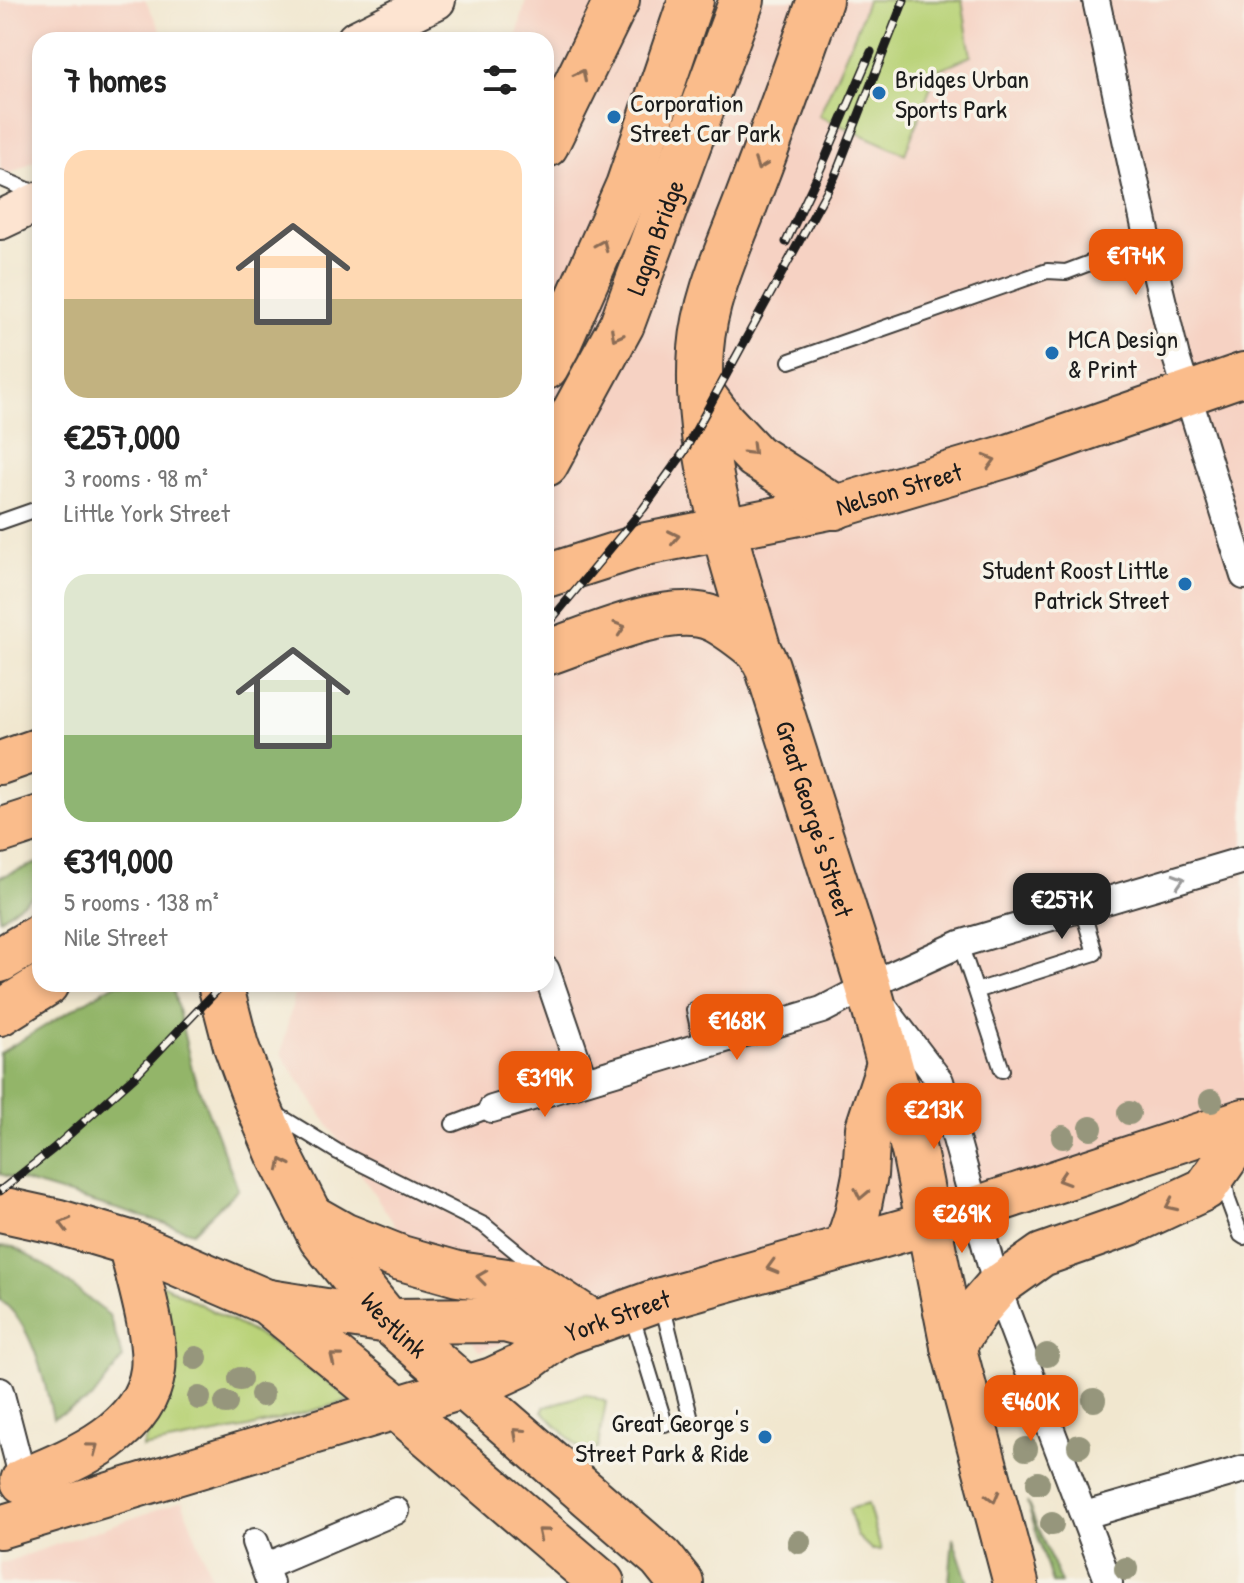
<!DOCTYPE html>
<meta charset="utf-8">
<style>
:root{--surface:#fff;--page:#f2f2f2;--text:#222;--muted:#767676;--accent:#ea580c}
body{margin:0;font-family:"Patrick Hand",sans-serif;background:var(--page);color:var(--text);height:100vh;display:flex;flex-direction:column;font-size:30px;white-space:nowrap}
*{box-sizing:border-box;margin:0}
p{font-size:26px;color:var(--muted)}
.icon{flex:none;width:44px;height:44px;fill:none;stroke:currentColor;stroke-width:2;stroke-linecap:round;stroke-linejoin:round}
.map{position:relative;flex:1;overflow:hidden}
.details{position:absolute;left:32px;top:32px;width:522px;height:960px;display:flex;flex-direction:column;background:var(--surface);border-radius:24px;box-shadow:0 4px 12px #0003}
.details>*{flex:none}
.price{position:absolute;translate:-50% -68px;padding:0 18px;border-radius:16px;background:var(--accent);color:#fff;font-size:26px;line-height:52px;filter:drop-shadow(0 2px 4px #0008)}
.price::after{content:'';position:absolute;left:50%;top:48px;width:24px;height:18px;margin-left:-12px;background:inherit;clip-path:polygon(0 0,100% 0,50% 100%)}
.price.on{background:#222;color:#fff}
ul{padding:0;list-style:none}
li{display:grid;align-content:center;gap:16px;height:424px;padding:0 32px}
li span{display:grid;place-items:center;height:248px;border-radius:24px;color:#555}
li>.icon{margin-inline-start:auto}
span .icon{width:144px;height:144px;fill:#fffc;stroke-width:1}
li b{font-size:34px}
h2{display:flex;justify-content:space-between;align-items:center;height:96px;padding:0 32px;font-size:34px}
.map>svg:first-child{display:block}
</style>
<div class="map">
<svg width="1244" height="1583" viewBox="0 0 1244 1583">
<rect width="100%" height="100%" fill="#f7f3e8"/>
<filter id="ink" filterUnits="userSpaceOnUse"><feTurbulence type="fractalNoise" baseFrequency=".0125" numOctaves="2"/><feDisplacementMap in="SourceGraphic" scale="16" xChannelSelector="R" yChannelSelector="G"/><feConvolveMatrix kernelMatrix="1 2 1 2 8 2 1 2 1" color-interpolation-filters="sRGB"/></filter>
<filter id="wash" filterUnits="userSpaceOnUse"><feTurbulence type="fractalNoise" baseFrequency=".006" numOctaves="4" result="noise"/><feDisplacementMap in="SourceGraphic" scale="32" xChannelSelector="R" yChannelSelector="G"/><feGaussianBlur stdDeviation="1.8" result="paint"/><feColorMatrix in="noise" values="0 0 0 0 0 0 0 0 0 0 0 0 0 0 0 0 0 1.4 0 .05"/><feComposite in="paint" operator="in"/></filter>
<g filter="url(#wash)">
<rect width="100%" height="100%" fill="#f1e7cf"/>
<path fill="#f6d2c3" d="M0,0h145l21,40h-126v118l-40,21z
M526,0h718v1112l-765,239 -198,-297 16,-70h249v-944h-30z
M182,1501l32,82h-214v-19z"/>
<path fill="#bad379" stroke="#6b784a" stroke-width="2" d="M867,0h95l9,56 -34,14 -32,84 -86,-38 39,-89z
M154,1280l114,60 84,60 -104,28 -106,20 30,-67z
M586,1394l20,8 -8,45 -9,11 -46,-46 1,-5z
M868,1504l13,46h-9l-15,-14 -8,-27z"/>
<path fill="#93b569" stroke="#586842" stroke-width="2" d="M40,862v28l-40,29v-42z
M115,984h57l21,89 45,116 -45,43 -193,-58v-121z
M0,1246l14,1 38,23 57,45 14,43 -31,41 -39,19c-8,-36 -21,-96 -53,-118z
M1027,1502l34,81h-9z
M953,1538l15,45h-19z"/>
</g>
<g filter="url(#ink)">
<g fill="none" stroke-linecap="round" stroke-linejoin="round">
<g stroke="#3c3a37" stroke-width="18">
<path id="lane" d="M0,178l40,17
M790,361l257,-90 19,1 82,-31
M0,522l40,-14
M960,944l16,47
M694,1010l8,36
M1002,1070l-26,-79 119,-38 -13,-44
M276,1114l62,38 146,73 51,42 5,7
M453,1124l39,-15
M1224,1177l4,23 13,35 3,2
M662,1304l28,112
M631,1313l34,111"/>
</g>
<g stroke="#3c3a37" stroke-width="30">
<path id="street" d="M1096,0l52,241 28,116 68,219
M546,970l38,111
M882,1005l58,76 57,206 112,296
M492,1109l330,-99 46,-24 92,-42 284,-84
M0,1391l26,100
M1085,1515l159,-46
M255,1542l15,41
M264,1567l132,-56"/>
</g>
<g stroke="#3c3a37" stroke-width="42">
<path id="secondary" d="M356,40l80,-40
M0,220l40,-19"/>
</g>
<g stroke="#3c3a37" stroke-width="46">
<g id="primary">
<path id="s1" d="M546,576l100,-32 189,-37 176,-52 233,-81"/>
<path d="M0,763l40,-14"/>
<path d="M997,1287l45,-32 88,-31 75,-35 39,-56"/>
<path id="s2" d="M0,1527l492,-148 28,-13 41,-31 97,-35 272,-77 314,-103"/>
</g>
</g>
<g stroke="#3c3a37" stroke-width="48">
<g id="highway">
<path id="s3" d="M820,0c-24,69 -49,137 -75,205 -18,47 -40,93 -44,144 -8,102 30,205 58,302l8,15 101,320 46,165 39,195 63,237"/>
<path d="M546,145l71,-145"/>
<path d="M546,367l11,-20 71,-161 63,-186"/>
<path d="M700,391l23,31 32,34 80,51"/>
<path id="s4" d="M546,464l76,-140 120,-324"/>
<path d="M546,653c42,-14 125,-53 167,-34 17,8 32,21 46,32"/>
<path d="M0,831l40,-13"/>
<path d="M0,960l40,-24"/>
<path id="s5" d="M220,984l16,62 20,54 23,55 42,83 67,83 273,237 20,25"/>
<path d="M0,1013l46,-29"/>
<path d="M0,1209l59,13 71,21 137,59 129,105 206,176"/>
<path d="M313,1218l30,17 58,23 57,16 77,11 58,38"/>
<path d="M847,1245l10,-30 8,-40 3,-47 21,-64"/>
<path d="M269,1302l119,19 117,-1 56,15"/>
<path d="M953,1346l24,-36 20,-23"/>
<path d="M23,1481c50,-21 122,-49 130,-111 4,-33 -15,-94 -23,-127"/>
</g>
</g>
<use href="#lane" stroke="#fff" stroke-width="14"/>
<use href="#street" stroke="#fff" stroke-width="26"/>
<use href="#secondary" stroke="#fde4d1" stroke-width="38"/>
<use href="#primary" stroke="#fabc8b" stroke-width="42"/>
<use href="#highway" stroke="#fabc8b" stroke-width="44"/>
<g stroke="#1c1c1c" stroke-width="9">
<path id="rail" d="M786,242l35,-74 50,-116
M546,626l97,-117 41,-57 151,-276 69,-176
M0,1191l53,-42 83,-74 87,-91"/>
</g>
<use href="#rail" stroke="#f7f3e8" stroke-width="6" stroke-dasharray="18" stroke-linecap="butt"/>
</g>
<g fill="#96967c">
<circle cx="1211" cy="1101" r="12"/>
<circle cx="1129" cy="1113" r="12"/>
<circle cx="1091" cy="1128" r="12"/>
<circle cx="1063" cy="1137" r="12"/>
<circle cx="1047" cy="1355" r="12"/>
<circle cx="196" cy="1358" r="12"/>
<circle cx="240" cy="1379" r="12"/>
<circle cx="1061" cy="1393" r="12"/>
<circle cx="262" cy="1395" r="12"/>
<circle cx="199" cy="1398" r="12"/>
<circle cx="1094" cy="1400" r="12"/>
<circle cx="226" cy="1403" r="12"/>
<circle cx="1013" cy="1411" r="12"/>
<circle cx="1079" cy="1446" r="12"/>
<circle cx="1026" cy="1449" r="12"/>
<circle cx="1038" cy="1483" r="12"/>
<circle cx="1052" cy="1524" r="12"/>
<circle cx="799" cy="1542" r="12"/>
<circle cx="1126" cy="1569" r="12"/>
</g>
<defs><path id="oneway-chevron" d="M-2-3.5L2.5 0L-2 3.5" fill="none" stroke-width="1.6" stroke-linecap="round" stroke-linejoin="round" transform="scale(2)"/></defs>
<g stroke="#8b6c54">
<use href="#oneway-chevron" transform="translate(581 75) rotate(-63)"/>
<use href="#oneway-chevron" transform="translate(760 165) rotate(110)"/>
<use href="#oneway-chevron" transform="translate(602 245) rotate(-66)"/>
<use href="#oneway-chevron" transform="translate(616 335) rotate(118)"/>
<use href="#oneway-chevron" transform="translate(751 450) rotate(45)"/>
<use href="#oneway-chevron" transform="translate(990 461) rotate(-16)"/>
<use href="#oneway-chevron" transform="translate(674 537) rotate(-12)"/>
<use href="#oneway-chevron" transform="translate(620 628) rotate(-18)"/>
<use href="#oneway-chevron" transform="translate(283 1164) rotate(-116)"/>
<use href="#oneway-chevron" transform="translate(1063 1179) rotate(162)"/>
<use href="#oneway-chevron" transform="translate(861 1194) rotate(102)"/>
<use href="#oneway-chevron" transform="translate(1171 1205) rotate(155)"/>
<use href="#oneway-chevron" transform="translate(65 1224) rotate(-165)"/>
<use href="#oneway-chevron" transform="translate(772 1267) rotate(164)"/>
<use href="#oneway-chevron" transform="translate(482 1277) rotate(-172)"/>
<use href="#oneway-chevron" transform="translate(335 1358) rotate(-141)"/>
<use href="#oneway-chevron" transform="translate(518 1433) rotate(-138)"/>
<use href="#oneway-chevron" transform="translate(93 1448) rotate(-37)"/>
<use href="#oneway-chevron" transform="translate(993 1497) rotate(75)"/>
<use href="#oneway-chevron" transform="translate(542 1533) rotate(-140)"/>
</g>
<use stroke="#999" href="#oneway-chevron" transform="translate(1179 880) rotate(-17)"/>
</g>
<g fill="#1f6fb2" stroke="#f7f3e8" stroke-width="3">
<circle cx="879" cy="93" r="8"/>
<circle cx="614" cy="117" r="8"/>
<circle cx="1052" cy="353" r="8"/>
<circle cx="1185" cy="584" r="8"/>
<circle cx="765" cy="1437" r="8"/>
</g>
<g text-anchor="middle" dominant-baseline="central" stroke-width="7" stroke-linejoin="round" paint-order="stroke">
<g font-size="26" fill="#1c1c1c" stroke="#f7f3e8" text-anchor="start">
<text x="895" y="78">Bridges Urban<tspan x="895" dy="30">Sports Park</tspan></text>
<text x="630" y="102">Corporation<tspan x="630" dy="30">Street Car Park</tspan></text>
<text x="1068" y="338">MCA Design<tspan x="1068" dy="30">&amp; Print</tspan></text>
<text x="1169" y="569" text-anchor="end">Student Roost Little<tspan x="1169" dy="30">Patrick Street</tspan></text>
<text x="749" y="1422" text-anchor="end">Great George's<tspan x="749" dy="30">Street Park &amp; Ride</tspan></text>
</g>
<g font-size="26" fill="#1c1c1c" stroke="#f7f3e8">
<text stroke="none"><textPath href="#s4" startOffset="252">Lagan Bridge</textPath></text>
<text stroke="none"><textPath href="#s1" startOffset="364">Nelson Street</textPath></text>
<text stroke="none"><textPath href="#s3" startOffset="856">Great George's Street</textPath></text>
<text stroke="none"><textPath href="#s2" startOffset="656">York Street</textPath></text>
<text stroke="none"><textPath href="#s5" startOffset="388">Westlink</textPath></text>
</g>
</g>
</svg>
<b class="price" style="left:1136px;top:297px">€174K</b>
<b class="price on" style="left:1062px;top:941px">€257K</b>
<b class="price" style="left:737px;top:1062px">€168K</b>
<b class="price" style="left:545px;top:1119px">€319K</b>
<b class="price" style="left:934px;top:1151px">€213K</b>
<b class="price" style="left:962px;top:1255px">€269K</b>
<b class="price" style="left:1031px;top:1443px">€460K</b>
<section class="details">
<h2>7 homes<svg class="icon" aria-label="filters" viewBox="0 0 24 24"><path d="M4 7h16M4 17h16"/><circle cx="9" cy="7" r="2"/><circle cx="15" cy="17" r="2"/></svg></h2>
<ul>
<li><span style="background:linear-gradient(#ffd9b3 60%,#c2b280 0)"><svg class="icon" aria-label="home" viewBox="0 0 24 24"><path d="M3 11l9-7 9 7M6 9v11h12V9"/></svg></span><div><b>€257,000</b><p>3 rooms · 98 m²</p><p>Little York Street</p></div></li>
<li><span style="background:linear-gradient(#dfe7d0 65%,#8fb573 0)"><svg class="icon" aria-label="home" viewBox="0 0 24 24"><path d="M3 11l9-7 9 7M6 9v11h12V9"/></svg></span><div><b>€319,000</b><p>5 rooms · 138 m²</p><p>Nile Street</p></div></li>
</ul>
</section>
</div>
